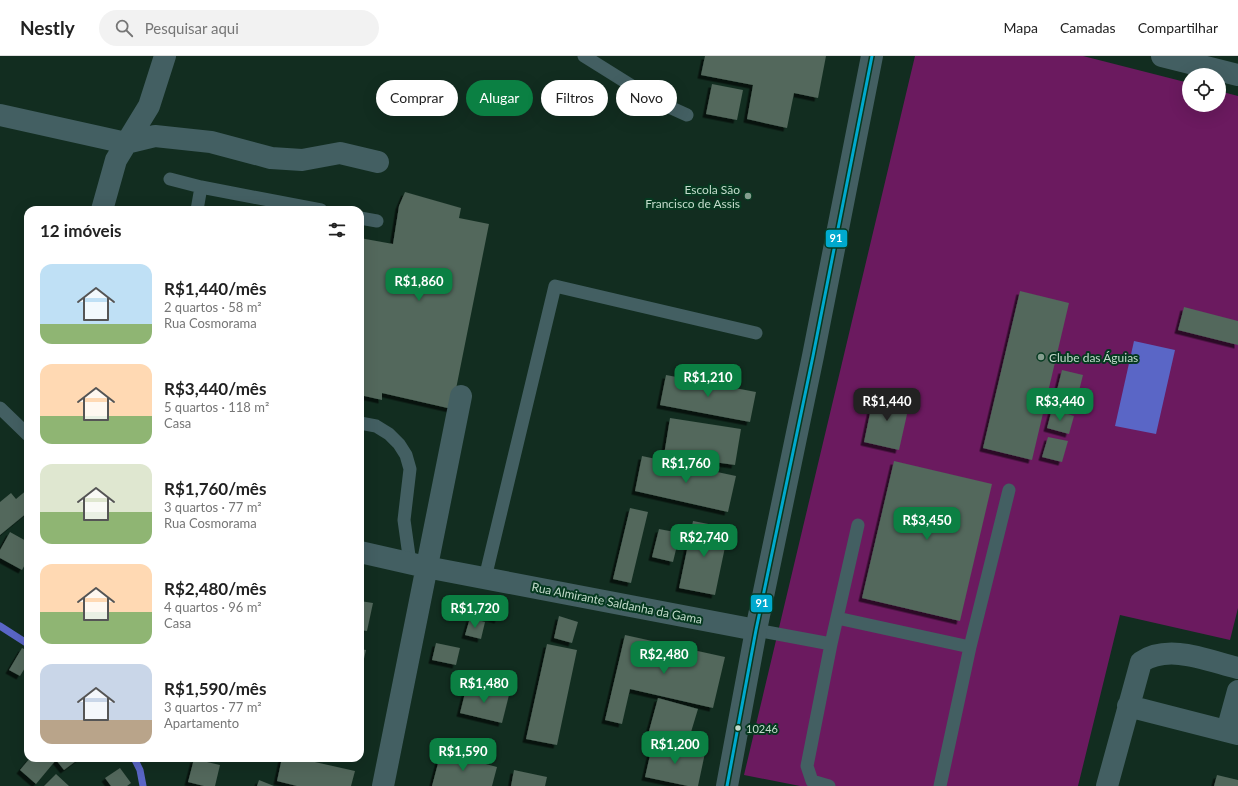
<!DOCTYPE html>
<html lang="pt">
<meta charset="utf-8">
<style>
:root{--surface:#fff;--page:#f2f2f2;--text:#222;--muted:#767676;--line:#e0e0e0;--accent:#0b8043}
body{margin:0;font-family:Lato,sans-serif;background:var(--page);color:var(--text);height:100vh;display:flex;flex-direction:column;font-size:15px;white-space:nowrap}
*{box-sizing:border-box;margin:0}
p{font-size:13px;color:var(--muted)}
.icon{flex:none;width:22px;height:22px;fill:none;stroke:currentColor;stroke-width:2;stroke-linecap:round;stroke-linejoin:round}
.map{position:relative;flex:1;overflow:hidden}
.panel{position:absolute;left:24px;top:150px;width:340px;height:556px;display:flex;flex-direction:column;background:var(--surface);border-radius:12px;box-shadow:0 4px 16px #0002}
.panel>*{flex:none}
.banner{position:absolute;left:376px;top:24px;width:380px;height:36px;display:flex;gap:8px}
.tools{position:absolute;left:1182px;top:12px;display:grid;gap:8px}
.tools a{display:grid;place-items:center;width:44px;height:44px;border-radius:50%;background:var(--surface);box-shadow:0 4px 16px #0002;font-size:20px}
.price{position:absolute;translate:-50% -34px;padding:0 9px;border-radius:8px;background:var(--accent);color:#fff;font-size:13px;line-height:26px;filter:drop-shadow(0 1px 2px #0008)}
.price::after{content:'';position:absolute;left:50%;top:24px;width:12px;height:9px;margin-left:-6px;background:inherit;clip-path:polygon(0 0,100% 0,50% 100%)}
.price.active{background:#222;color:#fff}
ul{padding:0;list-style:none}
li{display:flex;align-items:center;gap:12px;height:100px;padding:0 16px}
li span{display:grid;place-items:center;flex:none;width:112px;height:80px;border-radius:12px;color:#555}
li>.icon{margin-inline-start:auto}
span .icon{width:48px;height:48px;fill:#fffc;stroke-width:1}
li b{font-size:17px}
h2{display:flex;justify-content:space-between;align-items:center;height:48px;padding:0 16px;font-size:17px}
.tag{padding:0 14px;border-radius:18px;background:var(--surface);box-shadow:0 4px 16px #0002;font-size:14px;line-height:36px}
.tag.active{background:var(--accent);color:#fff}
header{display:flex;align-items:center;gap:24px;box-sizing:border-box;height:56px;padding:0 20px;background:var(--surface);border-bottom:1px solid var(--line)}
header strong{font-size:19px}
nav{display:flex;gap:22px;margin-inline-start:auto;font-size:14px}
.search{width:280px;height:36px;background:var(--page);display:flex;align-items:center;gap:10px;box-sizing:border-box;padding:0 14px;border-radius:22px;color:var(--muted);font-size:15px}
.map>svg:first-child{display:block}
</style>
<header>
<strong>Nestly</strong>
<div class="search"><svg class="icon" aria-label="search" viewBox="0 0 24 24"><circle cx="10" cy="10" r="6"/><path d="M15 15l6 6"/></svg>Pesquisar aqui</div>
<nav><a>Mapa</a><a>Camadas</a><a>Compartilhar</a></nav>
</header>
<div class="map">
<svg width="1238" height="730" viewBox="0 0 1238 730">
<defs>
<filter id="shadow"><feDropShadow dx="-3.5" dy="3.5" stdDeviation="0" flood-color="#0009"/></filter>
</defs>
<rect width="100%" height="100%" fill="#122d20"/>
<path fill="#6b1a5f" d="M915,0h168l106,27v22h30v-14l19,5v512l-8,32 -110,-25 -42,171h-278l-56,-11z"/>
<path fill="#5a66c6" d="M1134,285l41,9 -19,84 -41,-8z"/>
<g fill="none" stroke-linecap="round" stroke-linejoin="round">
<path stroke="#5a66c6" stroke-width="7" d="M0,570l28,18
M134,702l6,12 3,16"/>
</g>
<path fill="#52675b" filter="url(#shadow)" d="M705,0h121l-8,42 -24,-5 -7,35 -40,-9 6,-34 -52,-10z
M712,28l31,6 -6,30 -31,-6z
M405,136l56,16 -2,10 30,6 -37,185 -70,-16v7l-22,-5v-157l33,6 6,-38z
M1020,235l49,12 -37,157 -49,-12z
M1184,251l54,14v24l-60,-15z
M1062,314l21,5 -5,20 -21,-5z
M666,319l90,17 -6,30 -90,-17z
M874,338l36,7 -11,49 -35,-8z
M1052,353l22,7 -5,18 -22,-6z
M670,362l71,11 -6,36 -71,-10z
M1048,381l20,4 -6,21 -20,-5z
M642,400l94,20 -8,36 -93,-21z
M894,405l98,23 -32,137 -98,-23z
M28,433v23l-28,23v-33l11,-9 5,6z
M630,452l18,4 -17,71 -18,-4z
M693,465l36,7 -14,67 -36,-7z
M659,473l21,4 -7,29 -21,-5z
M10,476l18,10v17l-6,11 -22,-12v-8z
M360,545l13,2 -6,28 -7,-1z
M488,545l15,4 -5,15 -14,-4z
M559,560l19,6 -6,21 -18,-5z
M470,562l15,4 -4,17 -16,-4z
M625,579l100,22 -12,51 -83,-19 -8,35 -17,-4z
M436,587l24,5 -4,17 -24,-5z
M547,588l30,6 -20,95 -31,-6z
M22,592l6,3v12l-8,13 -11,-6z
M360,593l6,1 -5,22h-1z
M467,629l42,10 -7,28 -42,-10z
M658,642l40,11 -10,33 -39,-11z
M653,686l52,11 -7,33h-10l-43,-9z
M441,696l56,15 -5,19h-60z
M30,702h50l-16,12 -8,-10 -20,24 -16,-14z
M282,702h15l58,13 -4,15h-54l-20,-5z
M194,703l26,6 -5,21h-11l-16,-4z
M120,712l11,15 -4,3h-16l-6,-8z
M514,714l33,7 -2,9h-34z
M56,718l13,12h-25z
M1217,719l21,5v6h-24z
M259,724l15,6h-17z"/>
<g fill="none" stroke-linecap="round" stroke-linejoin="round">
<path stroke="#435f62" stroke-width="13" d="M584,0l72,45 31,14
M170,123l31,8 -4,23
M201,131l120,23
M360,162l17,3
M0,352l28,27
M360,367l16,3 13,8 10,10 7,11 4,14 -6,51 6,43
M485,522l70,-292 201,47
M837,562l133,29
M756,574l75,14 27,-119
M829,730l-17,-5 -5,-15 24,-122
M940,730l30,-139 39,-157"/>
<path stroke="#435f62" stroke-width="22" d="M1162,0l76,19
M0,59l126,28 29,-7 56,6 60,16 31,2 38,-7 38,9
M102,154l14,-50 33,-54 16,-50
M360,496l66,15 330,63
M1128,650l110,28
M1227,675l11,-40
M383,730l78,-390
M727,730l29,-156 57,-274 59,-300
M1107,730l34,-124c28,-19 68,-1 97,6"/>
<g stroke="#063920" stroke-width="6">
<path id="bus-1" d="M727,730l29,-156 57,-274 59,-300"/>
</g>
<use href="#bus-1" stroke="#00a9ce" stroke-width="3"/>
</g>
<g fill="#859e8f" stroke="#063920" stroke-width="1.5">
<circle cx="748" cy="140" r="4"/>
<circle cx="1041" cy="301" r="4"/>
</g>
<circle fill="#c3dbcb" stroke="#063920" stroke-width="1.5" cx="738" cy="672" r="3.5"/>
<g text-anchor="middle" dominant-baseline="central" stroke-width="4" stroke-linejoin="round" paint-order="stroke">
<g font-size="11" fill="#c3dbcb" stroke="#063920" text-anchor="start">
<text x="746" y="672">10246</text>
</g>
<g font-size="12" fill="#c3dbcb" stroke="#063920" text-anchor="end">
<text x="740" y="133">Escola São<tspan x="740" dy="14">Francisco de Assis</tspan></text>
<text x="1049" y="301" text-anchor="start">Clube das Águias</text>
</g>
<g font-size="12" fill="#c3dbcb" stroke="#063920">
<text transform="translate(617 547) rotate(11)">Rua Almirante Saldanha da Gama</text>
</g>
</g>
<g stroke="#063920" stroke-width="1.5">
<rect x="825" y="173" width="23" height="19" rx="4" fill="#00a9ce"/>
<rect x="750" y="538" width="23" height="19" rx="4" fill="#00a9ce"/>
</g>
<g font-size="11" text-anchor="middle" font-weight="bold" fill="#fff">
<text x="836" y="186">91</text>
<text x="762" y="551">91</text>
</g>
</svg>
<div class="tools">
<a><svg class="icon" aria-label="locate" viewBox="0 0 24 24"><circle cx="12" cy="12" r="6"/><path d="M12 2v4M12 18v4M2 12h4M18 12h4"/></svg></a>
</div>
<b class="price" style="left:419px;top:246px">R$1,860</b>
<b class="price" style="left:708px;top:342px">R$1,210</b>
<b class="price active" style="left:887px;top:366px">R$1,440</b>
<b class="price" style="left:1060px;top:366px">R$3,440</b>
<b class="price" style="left:686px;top:428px">R$1,760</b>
<b class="price" style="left:927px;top:485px">R$3,450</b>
<b class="price" style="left:704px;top:502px">R$2,740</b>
<b class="price" style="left:475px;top:573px">R$1,720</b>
<b class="price" style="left:664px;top:619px">R$2,480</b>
<b class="price" style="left:484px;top:648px">R$1,480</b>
<b class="price" style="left:675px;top:709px">R$1,200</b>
<b class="price" style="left:463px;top:716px">R$1,590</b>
<div class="banner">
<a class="tag">Comprar</a>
<a class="tag active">Alugar</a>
<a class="tag">Filtros</a>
<a class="tag">Novo</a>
</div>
<section class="panel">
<h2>12 imóveis<svg class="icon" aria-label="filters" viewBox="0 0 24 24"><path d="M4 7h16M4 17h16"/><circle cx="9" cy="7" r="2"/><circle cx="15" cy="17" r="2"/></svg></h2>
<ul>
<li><span style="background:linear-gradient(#bfe0f5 75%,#8fb573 0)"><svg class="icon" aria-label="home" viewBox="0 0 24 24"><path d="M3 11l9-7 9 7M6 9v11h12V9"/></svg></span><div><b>R$1,440/mês</b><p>2 quartos · 58 m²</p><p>Rua Cosmorama</p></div></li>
<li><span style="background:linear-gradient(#ffd9b3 65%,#8fb573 0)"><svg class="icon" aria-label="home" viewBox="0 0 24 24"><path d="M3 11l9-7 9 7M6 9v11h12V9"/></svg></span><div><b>R$3,440/mês</b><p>5 quartos · 118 m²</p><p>Casa</p></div></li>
<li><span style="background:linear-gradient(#dfe7d0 60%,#8fb573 0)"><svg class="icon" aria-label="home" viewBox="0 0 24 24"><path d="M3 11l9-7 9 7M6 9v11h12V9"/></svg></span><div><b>R$1,760/mês</b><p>3 quartos · 77 m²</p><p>Rua Cosmorama</p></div></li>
<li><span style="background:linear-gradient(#ffd9b3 60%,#8fb573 0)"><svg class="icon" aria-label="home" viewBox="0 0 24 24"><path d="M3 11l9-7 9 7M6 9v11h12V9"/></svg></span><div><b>R$2,480/mês</b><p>4 quartos · 96 m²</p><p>Casa</p></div></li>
<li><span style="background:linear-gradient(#c9d6e8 70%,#b9a48a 0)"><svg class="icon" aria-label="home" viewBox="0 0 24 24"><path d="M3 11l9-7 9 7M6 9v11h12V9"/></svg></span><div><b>R$1,590/mês</b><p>3 quartos · 77 m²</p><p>Apartamento</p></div></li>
</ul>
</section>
</div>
